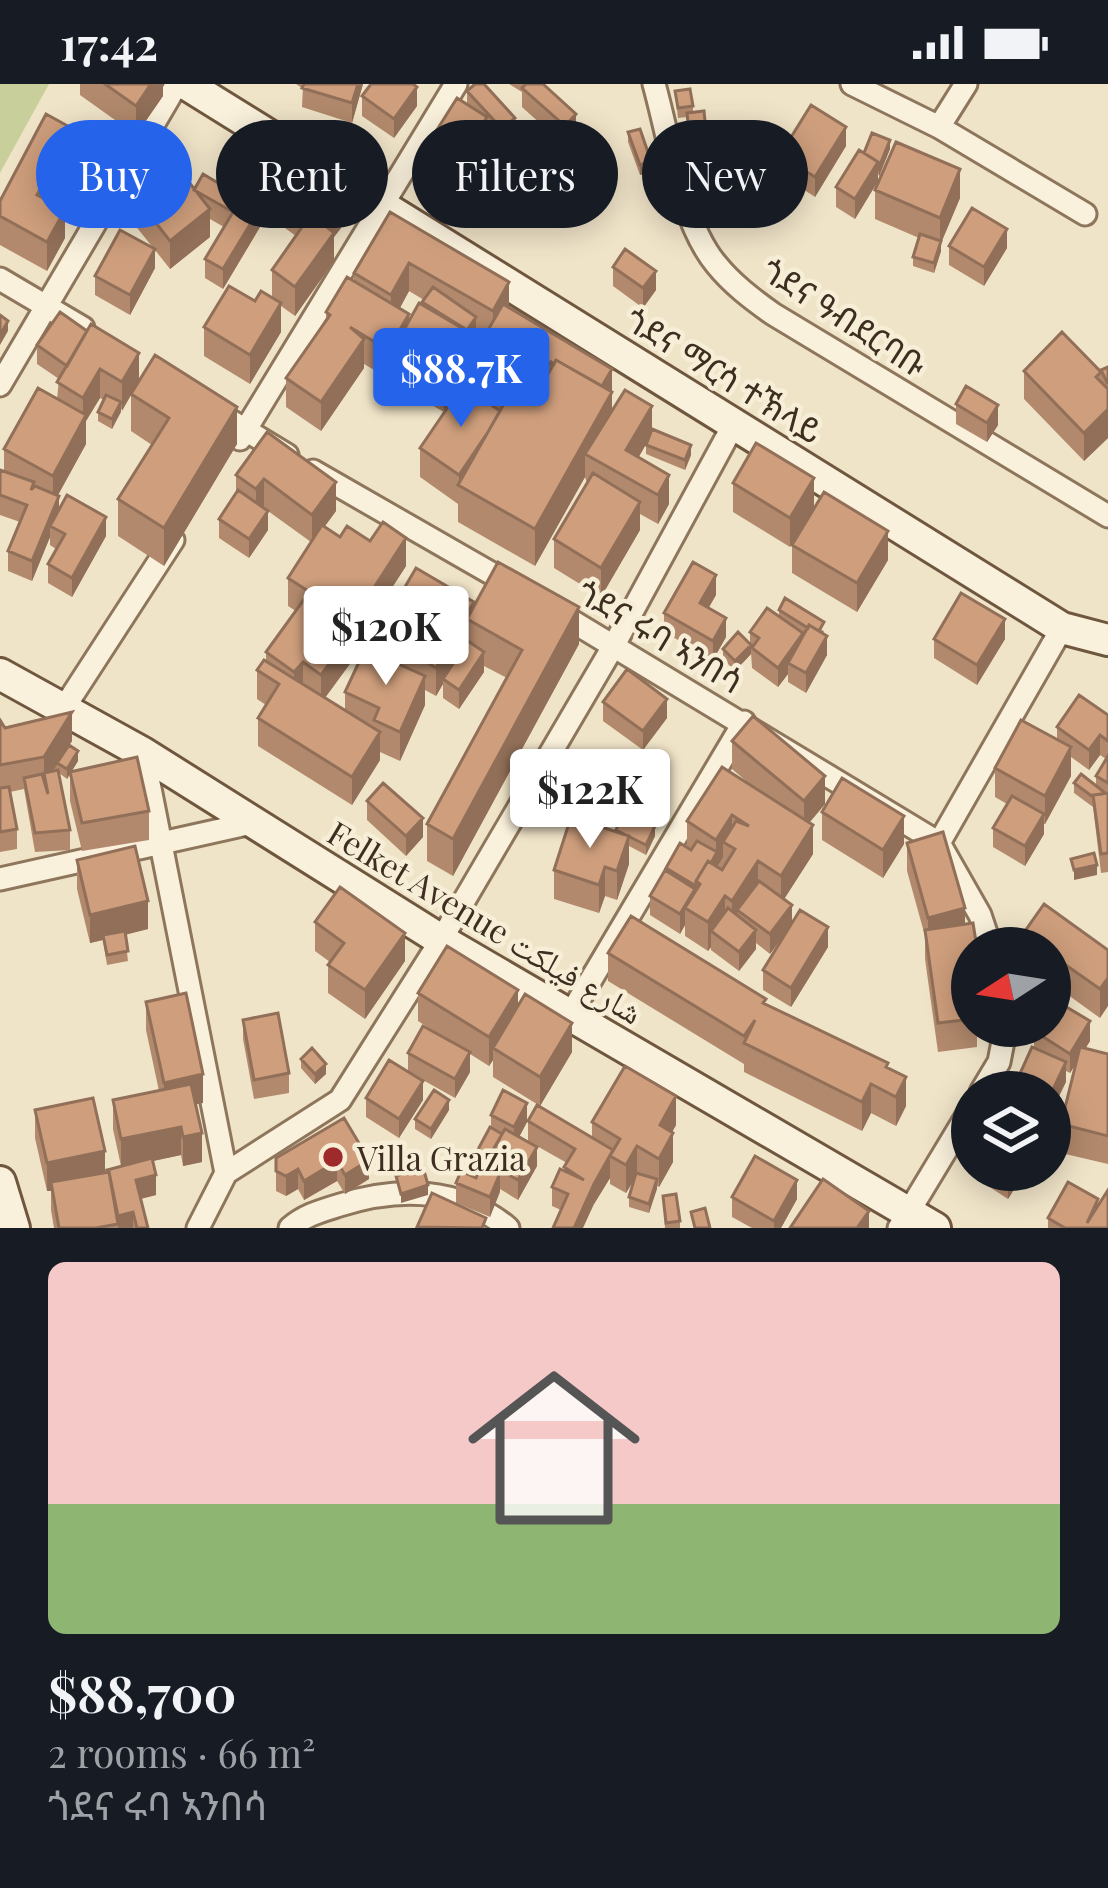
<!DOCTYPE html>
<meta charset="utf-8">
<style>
:root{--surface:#171b24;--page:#20242c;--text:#f1f3f6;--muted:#9ea1a6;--line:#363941;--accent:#2563eb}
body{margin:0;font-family:"Playfair Display","Noto Naskh Arabic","Noto Sans Ethiopic",serif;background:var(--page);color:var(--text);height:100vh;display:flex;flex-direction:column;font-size:45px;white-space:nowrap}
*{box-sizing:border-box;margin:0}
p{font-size:39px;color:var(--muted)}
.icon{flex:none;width:66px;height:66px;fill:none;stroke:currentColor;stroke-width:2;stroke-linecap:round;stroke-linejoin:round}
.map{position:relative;height:1144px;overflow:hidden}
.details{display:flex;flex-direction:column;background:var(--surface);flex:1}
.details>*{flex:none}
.guide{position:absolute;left:36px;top:36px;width:1038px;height:108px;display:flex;gap:24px}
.needle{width:78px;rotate:258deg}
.buttons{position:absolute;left:951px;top:843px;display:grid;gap:24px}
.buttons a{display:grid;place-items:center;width:120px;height:120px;border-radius:50%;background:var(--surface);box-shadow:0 6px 30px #0003;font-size:60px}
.price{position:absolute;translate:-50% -102px;padding:0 27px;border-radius:12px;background:#fff;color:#222;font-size:39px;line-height:78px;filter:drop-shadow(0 3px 6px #0008)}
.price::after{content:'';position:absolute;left:50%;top:72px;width:36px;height:27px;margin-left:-18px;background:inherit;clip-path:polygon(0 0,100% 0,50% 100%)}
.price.selected{background:var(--accent);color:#fff}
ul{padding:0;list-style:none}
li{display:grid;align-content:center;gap:24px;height:636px;padding:0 48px}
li+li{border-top:3px solid var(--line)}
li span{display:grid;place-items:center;height:372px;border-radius:18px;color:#555}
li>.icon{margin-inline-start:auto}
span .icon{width:216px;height:216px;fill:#fffc;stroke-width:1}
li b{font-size:51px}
.tag{padding:0 42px;border-radius:54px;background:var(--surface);box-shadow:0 6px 30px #0003;font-size:42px;line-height:108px}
.tag.selected{background:var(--accent);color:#fff}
.status{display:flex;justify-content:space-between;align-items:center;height:84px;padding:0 60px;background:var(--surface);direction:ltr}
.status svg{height:33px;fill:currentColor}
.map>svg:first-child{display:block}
</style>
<div class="status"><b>17:42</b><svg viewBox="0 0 49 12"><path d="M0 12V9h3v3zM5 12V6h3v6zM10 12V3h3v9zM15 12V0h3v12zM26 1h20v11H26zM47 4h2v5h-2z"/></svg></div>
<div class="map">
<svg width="1108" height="1144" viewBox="0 0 1108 1144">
<rect width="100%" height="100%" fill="#f0e4c8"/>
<path fill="#c9cf9b" d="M0,0h49l-49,89z"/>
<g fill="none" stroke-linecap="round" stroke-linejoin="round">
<g stroke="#8d765c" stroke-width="27">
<path id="street" d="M654,0c15,53 27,138 62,180 16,20 36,35 57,50l335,202
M852,0l87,43 146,87
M939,43l27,-43
M0,195l83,49
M0,301l177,-301
M216,328l71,43
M240,355l216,-355
M313,387l202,116
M557,528l382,231 41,72 11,33
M62,627l111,-171
M143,669l83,420
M939,759l123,-215
M0,795l256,-57
M570,931l174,-293
M981,1008l18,-30 7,-36
M198,1144l28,-55 114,-73 101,-160 173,-295 121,-223
M290,1144c15,-13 31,-17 50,-23 58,-18 119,-18 168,23
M899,1144l73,-121"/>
</g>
<g stroke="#6f573f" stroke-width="36">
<path id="secondary" d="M186,0l876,544 46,12
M0,590l143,79 298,187 494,288
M0,1098l14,46"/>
</g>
<use href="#street" stroke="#faf1dc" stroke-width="21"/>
<use href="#secondary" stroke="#faf1dc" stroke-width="30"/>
</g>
<path fill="#b2896c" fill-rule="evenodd" d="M80,0h83v12l-27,39 -56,-40z
M296,0h67l-11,39 -50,-16 1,-21 -1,2z
M509,0h34l33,49 -11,13 -43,-39v-15z
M467,7l48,46 -13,12 -15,-17v4l-29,46 -30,-18v-20l39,-39z
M675,7l18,15v7l14,28v10l-17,2 -3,-36 -9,1z
M362,12l55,10 -23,32 -32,-22z
M46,30l58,60 -21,40 -32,-17 -2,5 16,36 -18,33 -47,-26v-44z
M628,48l23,39 -11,4 -12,-33z
M846,62l-31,51 -35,-23v-19z
M890,65l-12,27v5l-23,38 -19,-12v-20l28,-34z
M149,76l45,29 65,18v-26l82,47 -7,9v24l-39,55 -14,-10v26l-31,52 -46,-28v-29l51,-26 17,-4v-27l24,-34 -36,-26v17l-37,62 -18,-11v-19l19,-32 -14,-8v18l-40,32 -15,-19v18l-25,47 -35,-20v-19l59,-27 -20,-25v-29l15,-11z
M875,106l85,8 -19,45v8l-7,22 -21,-7v-9l6,-19 -44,-19z
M390,128l119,96 103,61v41l40,19 39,26 -6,15 -39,-16v-10l-8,14 31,46 -11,20 -18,-10v16l-39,67 -47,-29v-29l33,-56 -2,-6 -50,89 -77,-44v-18l-38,-27v-29l42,-62v-6l-18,32 -53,-30v-8l-3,4 -24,-14v4l-43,63 -35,-24v-29l40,-58v-8l28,-31v-8zM409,207l15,9 -15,20 -9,-12zM476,246l9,5 -5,9 -7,-4 3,-3z
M949,162l58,2 -23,38 -35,-21z
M613,183l43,23 -13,18 -30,-22z
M37,261l102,36 98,63 -73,122 -46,-30v-37l34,-54 -21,-14v-36l-10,15 -9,19 -14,-8v-9l6,-12 -4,-2 -14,23v23l-28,51 1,15 47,26 -34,61 -24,-14v-19l8,-15 -6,-4v-8l-18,44 -24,-10v-20l12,-29 -20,-7v-45l4,1v-22l53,-50 2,-20 -22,-15z
M1108,283v71l-24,23 -60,-62v-28l77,1v10v-12z
M956,320l42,21 -11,17 -31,-18z
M267,348l69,79 -12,16 16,10 66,29 -53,82 -1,-1v14l-27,37 20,12v-18l33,-37v-22l96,-31 105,42 -126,232 -26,-15v-37l80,-146 -23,-12v6l-25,37 -16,-11v-14l-7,12 -11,-6v15l-25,56 -20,-9v8l-28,45 -94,-59v-28l8,-13 -9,-6v-29l9,-9v-9l30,-41 -8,-5v-28l23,-36 -43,-31v19l-19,28 -30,-20v-19l17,-26v-18z
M733,399l81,24 -24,40 -57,-35z
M792,461l96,15 -31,52 -65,-39z
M716,511l-8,13 18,29 -13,23 -49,-28v-19z
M779,526l45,21 -1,3 4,21 -21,38 -18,-11v-8l-10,13 -26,-19 -1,-16v2l-16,17 -12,-12v-10l27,-5v-12l29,-16z
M934,555h71l-28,46 -43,-27z
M603,618l64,16 -24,32 -40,-29z
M1108,631v78l-12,-8v-9l10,-17 -6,-4 -11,15 -18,-13v19l-26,48h-1v10l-19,32 -32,-19v-19l14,-24 -12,-7v-29l62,-29v-12z
M0,636l5,8 67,13 -3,4 9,16 -7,11 78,39v29l-67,11 -12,-50v-28l-3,6 -8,-6 11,57v20l-35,2 -11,-63 -14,3 7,37v20l-17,3z
M732,657l93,63 -16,19 4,31 -29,45 8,25 36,23 -37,60 -28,-17v-20l26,-42 -19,26 -14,-11v6l-17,22 -28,-21v-3l-3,4 -23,-15v-11l-5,9 -30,-19v-19l16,-25v-3l21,-21v-26l65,-35 -20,-17z
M1074,699l30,11 4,-1v79l-7,1 -8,-66 -19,-14z
M367,717l56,36 -17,19 -39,-36z
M822,728l82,32 -21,34 -61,-38z
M616,748l39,4 -9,19 -17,-9v18l-12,36 -12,-4 -6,17 -45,-14v-29z
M907,759l58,82 7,23v78h5v21l-39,5 -13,-93v-23l-18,-65z
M77,776l71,69 -23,6 3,26 -21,4 -4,-25 -13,3 -13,-54z
M315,838l90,39 -40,58 -37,-26v-28l2,-3 -15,-11z
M1023,850l85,16 -8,68 -50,-36v-34h-27z
M608,869l158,52 122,63 18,38 -10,20 -25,-13 -9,18 -118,-59v-8l-136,-83z
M418,909l100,13 54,46 -32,54 -47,-29v-17l-4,6 -19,-12v18l-15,26 -41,-23 9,25 -24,38 -33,-21v-19l42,-26v-19l45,-10 -35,-22z
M146,918l57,101 -7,1 6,58 -19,4 -2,-11 -29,6 4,34 -16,4 8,29h-94l-3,-18v-19h-4l-12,-53v-28l70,62 16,-6 -8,-37v-29l46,-9 -13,-61z
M243,936l46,53v20l-35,6 -11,-60z
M1034,947l56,10 -5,8 23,5v110l-47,-11v-29l15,-61 -6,10 -4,-2v11l-16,10h-37l21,-45z
M301,975l25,15 -11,10 -14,-16z
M449,1026l-18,29 -16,-10v-10z
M491,1031l36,7 -8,15 18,29 -19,34 -18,-11 -10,28 -34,-14v-20l20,-5 4,-8 -6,-3v-10l17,-30z
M344,1034l25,61 -24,15 -8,-13 -33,19 -6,-11 -12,7 -10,-5v-33z
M528,1037l64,17v-16l84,3 -4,7 1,30 -14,25 -2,-1 -8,27 -20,-6v-10l5,-18 -8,14 -16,-9v-6l-16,26 -33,6 -9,-4v-19l12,-16 3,-8 -39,-22z
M972,1071v15h54l-18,29 -37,-24z
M663,1112l17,25v7h-15z
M732,1113l65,2 -16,29h-29l-20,-11z
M1098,1122l10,22h-60v-10z"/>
<path fill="#916f58" d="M151,0h12v12l-27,39v-29z
M358,0h5l-11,39v-20z
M417,3v19l-23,32v-19z
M576,30v19l-11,13v-20z
M487,33v19l-29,46v-19z
M515,34v19l-13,12v-20z
M846,43v19l-31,51v-20z
M890,56v9l-11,28v-10z
M104,62v28l-21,40v-28z
M651,77v10l-11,4v-10z
M878,78v19l-23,38v-20z
M51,85v28l-14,27v-29z
M960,85v29l-19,45v8l-7,22v-10l6,-17v-28z
M341,115v29l-7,9v24l-39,55v-29l28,-63z
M260,124v19l-37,62v-20z
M210,125v28l-40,32v-28z
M65,126v28l-18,33v-29z
M1007,145v19l-23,38v-19z
M155,165v19l-25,47v-20z
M409,179v28l-18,33v-29z
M656,187v19l-13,18v-20z
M509,198v28l-16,30v-29z
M281,219v29l-31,52v-29z
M409,230v28l-18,11v21l-3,4v-28z
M476,233v20l-14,19v24l-18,32v-28l21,-51z
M8,237v10l-8,14v-10z
M364,255v29l-43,63v-29z
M139,269v28l-17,30v-29z
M100,285v29l-14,23v23l-33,60v-28l30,-55v-23z
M612,285v60l-27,25v23l-50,89v-37l64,-138z
M121,318v10l-9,17v-10z
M998,321v20l-11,17v-19z
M652,322v28l-26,45v-29z
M237,323v37l-73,122v-38z
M1108,325v29l-24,23v-28z
M502,328l-43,74v-11z
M691,361v10l-6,15v-10z
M669,391v29l-11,20v-29z
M814,394v29l-24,40v-29z
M264,395v29l-8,10v-29z
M336,398v29l-24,33v-29z
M59,412v19l-9,11v11l-18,44v-20z
M640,418v28l-39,67v-29z
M268,427v19l-19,28v-19z
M106,433v19l-34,61v-19z
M888,447v29l-31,52v-29z
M406,454v28l-53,82v-28z
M716,491v20l-16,28v-20z
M474,518v21l-7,-4v24l-24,36v5l-7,12v-28z
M579,523v37l-126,232v-37z
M726,534v19l-13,23v-19z
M1005,535v20l-28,46v-20z
M352,549v28l-31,42v-28z
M803,549v20l-15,10v11l-10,13v-19z
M827,552v19l-21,38v-20z
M751,561v9l-16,17v-10z
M484,568v20l-25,37v-19z
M303,578v28l-9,11v-29z
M425,592v29l-25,56v-29z
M667,615v19l-24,32v-19z
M72,628v29l-26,41 -2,-9v13v-29z
M380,648v28l-28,45v-28z
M1100,651v20l-11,15v-20z
M1071,663v29l-26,48v-28z
M78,667v10l-11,18v-10z
M825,692v28l-21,25v-28z
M1044,730v20l-19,32v-20z
M732,731v28l-9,-1v15l-6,10 -17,17 16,-30v-14z
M904,732v28l-21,34v-28z
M423,734v19l-17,19v-20z
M813,741v29l-32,50v-28z
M655,742v10l-9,19v-10z
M629,752v28l-12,36v-29z
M758,777v29l-21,20v12l-5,8v-29z
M1097,781v10l-23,5v-10z
M605,783v29l-6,17v-28z
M695,805l-10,19v17l-5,9v-20z
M725,812v29l-14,6v16l-3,4v-29z
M148,817v28l-58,14v-28z
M792,821v19l-22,30v-20z
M965,824v28l-37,11v-29z
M828,843v20l-37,60v-19z
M756,846v19l-17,22v-19z
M405,849v28l-40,58v-29z
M1108,894v28l-8,12v-29z
M518,906v29l-25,29v12l-4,6v-29z
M1090,937v20l-20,32v-19z
M572,939v29l-32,54v-29z
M470,968v20l-15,26v-19z
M1066,978v20l-16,33v-19z
M326,980v10l-11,10v-10z
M203,990v29l-39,8v-28z
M906,993v29l-10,20v-29z
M423,997v19l-24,38v-19z
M871,1000v29l-9,18v-29z
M676,1012v29l-16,29v-29z
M449,1016v10l-18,29v-10z
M527,1019v19l-13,25v-20z
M181,1043v28l-60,13v-29z
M202,1049v29l-19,4v-29z
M673,1049v29l-14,25v-28z
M637,1062v29l-11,18v-28z
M537,1063v19l-19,34v-20z
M105,1067v28l-54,3v9h-4v-28z
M610,1074v20l-16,26 -11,24h-9l20,-44z
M369,1076v19l-24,15v-19z
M337,1077v20l-33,19v-19z
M298,1085v20l-12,7v-20z
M1014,1086h12l-18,29v-20z
M500,1089v19l-10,25v-20z
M156,1091v20l-20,5v-20z
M657,1095v10l-8,24v-9z
M797,1096v19l-16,29h-7v-7z
M428,1101v10l-27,8v-9z
M869,1127v17h-12z
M133,1128v16h-15v-12z"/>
<path fill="#cf9f7d" stroke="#916f58" stroke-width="3" d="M105,0h46l-15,22z
M304,0h54l-6,19 -50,-15z
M371,0h42l4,3 -23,32 -32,-23z
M475,0h9l31,34 -13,11 -35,-38z
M526,0h17l33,30 -11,12 -43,-38z
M690,5l3,17 -15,2 -3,-17z
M457,14l30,19 -29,46 -30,-19z
M811,21l35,22 -31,50 -35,-22z
M704,27l3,30 -17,2 -3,-30z
M46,30l58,32 -21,40 -32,-17 -14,26 28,15 -18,32 -47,-26v-15z
M640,45l11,32 -11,4 -12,-33z
M872,49l18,7 -11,27 -1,-5 -14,-9z
M896,58l64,27 -20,49 -65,-28z
M163,65l47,60 -40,32 -36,-46 26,-20 -11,-15z
M859,66l19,12 -23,37 -19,-12z
M278,69l63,46 -18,25 11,9 -39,54 -23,-17 37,-53 -50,-36z
M203,90l57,34 -37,61 -18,-10 28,-47 -39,-22z
M972,124l35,21 -23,38 -35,-21z
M390,128l119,70 -16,29 -84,-48 -18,32 -37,-22z
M120,146l35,19 -25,46 -35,-19z
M920,150l21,7 -7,22 -21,-6z
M625,165l31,22 -13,17 -30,-21z
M347,193l62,37 -21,36 -38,-23 14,12 -43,63 -35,-24 44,-63 -4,-3z
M229,202l26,15 6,-10 20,12 -31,52 -46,-28z
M433,203l43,30 -9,13 -45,-28z
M419,219l53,31 -28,50 -53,-31z
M503,220l109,65 -10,17 -46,-26 -2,4 -3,-2 -10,17 -61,-35z
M60,228l27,19 -20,35 -30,-21z
M0,231l8,6 -8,14z
M91,240l48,29 -17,29 -22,-13 -17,29 -26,-16z
M1062,248l39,40 -5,5 12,12v20l-24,24 -60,-62z
M471,255l73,42 12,-21 56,32 -77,137 -77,-44 56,-99 -52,-30z
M155,271l82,52 -73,121 -46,-29 51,-81 -38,-24z
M1108,283v17l-7,-14z
M463,301l37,26 -12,21 -29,43 -39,-27z
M966,302l32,19 -11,18 -31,-19z
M38,304l48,27 -33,61 -49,-27z
M625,306l27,16 -26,44 43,25 -11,20 -73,-41z
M106,311l15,7 -9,17 -14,-7z
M652,345l39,16 -6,15 -39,-15z
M267,348l69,50 -24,33 -48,-36 -8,10 -20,-14z
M756,359l58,35 -24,40 -57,-35z
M0,386l34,12 -3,8 4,-4 24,10 -27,65 -24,-10 19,-46 -27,-10z
M593,389l47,29 -39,66 -47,-29z
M238,406l30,21 -19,28 -30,-20z
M824,408l64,39 -31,52 -65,-38z
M67,411l39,22 -34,61 -24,-14 17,-30 -15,-8z
M383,438l23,16 -53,82 -65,-42 34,-53 18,12 7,-11 23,15z
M498,478l81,45 -126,232 -26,-15 95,-174 -55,-31z
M693,478l23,13 -16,28 26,15 -13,23 -49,-28z
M416,484l58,34 -38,66 -58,-35z
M961,509l44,26 -28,46 -43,-26z
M305,514l47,35 -31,42 -18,-13 -9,10 -28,-20z
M785,514l39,24 -5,9 -10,-6 -1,3 -29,-18z
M767,524l36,25 -25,35 -26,-20 7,-10 -9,-6z
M809,541l18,11 -21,37 -18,-10z
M738,548l13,13 -16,16 -12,-12z
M468,557l16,11 -25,38 -16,-11z
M365,565l60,27 -25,56 -26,-12 5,-12 -34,-16z
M264,576l116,72 -28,45 -94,-59 21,-34 -22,-14z
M627,585l40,30 -24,32 -40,-29z
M1079,611l29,20v26l-8,-6 -11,15 -32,-23z
M72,628l-28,45 -44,8v-45l5,8z
M753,632l72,60 -21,25 -72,-60z
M1021,636l50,27 -26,49 -50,-28z
M69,661l9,6 -11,18 -10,-6z
M1108,672v27l-12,-7z
M137,673l12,54 -67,12 -12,-51z
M722,683l91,58 -32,51 -23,-15 -26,40 -7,-5 -17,26 -23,-14 15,-24 -4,-3 12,-20 14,9 13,-21 -12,-7 13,-21 13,5 -17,-11 -16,25 -29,-19z
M58,686l12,60 -35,3 -11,-55 18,-4 6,20 -4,-21z
M1081,690l23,18 -2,2 -9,1v2l-19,-14z
M842,694l62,38 -21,34 -61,-38z
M383,699l40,35 -17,18 -39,-35z
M9,703l8,42 -17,3v-44z
M1108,709v60l-7,1 -8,-59z
M1012,712l32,18 -19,32 -32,-18z
M624,727l31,15 -9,19 -30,-15z
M571,733l58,19 -12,35 -12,-4 -6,18 -45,-15z
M943,748l22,76 -37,10 -21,-75z
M697,757l20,11 -6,11 -3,-2 -12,20v5l-30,-18 14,-25 11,7z
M135,762l13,55 -58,14 -13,-55z
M1094,769l3,12 -23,5 -3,-11z
M665,786l30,19 -15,25 -30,-18z
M759,797l33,24 -22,29 -33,-24z
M340,803l65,46 -40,57 -37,-25 16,-22 -29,-21z
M1044,820l64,46v28l-8,11 -50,-35v-6h-8l-19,-14z
M728,824l28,22 -17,22 -28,-21z
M800,826l28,17 -37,61 -28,-18z
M631,832l135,83 -3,4 125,60 -2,4 20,10 -10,20 -25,-13 -9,18 -118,-59 11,-23 -11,16 -136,-83z
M973,839l4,25h-5v26l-11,2 4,22 7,-1v22l-34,4 -13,-93z
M125,847l3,20 -21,4 -4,-20z
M447,862l71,44 -29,47 -71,-44z
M186,909l17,81 -39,9 -18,-81z
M525,910l47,29 -32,54 -47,-29z
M1053,915l37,22 -20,33 -36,-23 3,-5h13v-22z
M278,929l11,60 -35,7 -11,-60z
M423,942l47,26 -15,27 -47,-26z
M1032,963l34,15 -16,34v-4h-31l-6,-3z
M1080,963l28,7v82l-47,-12z
M312,964l14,16 -11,10 -14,-15z
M389,976l34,21 -24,38 -33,-21z
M625,982l51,30 -16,29 13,8 -14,26 -22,-13 -11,19 -16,-9 10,-17 -28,-17z
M191,1000l11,49 -19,4 -2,-10 -60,12 -8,-39z
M434,1006l15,10 -18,29 -16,-10z
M503,1006l24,13 -13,24 -23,-12z
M93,1014l12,53 -58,12 -12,-53z
M537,1021l76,45 -19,34 -20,44h-21l15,-34 -16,-7 8,-18 24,11 -20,-13 11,-18 -47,-28z
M344,1034l25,42 -24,15 -8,-14 -33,20 -6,-12 -12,7 -10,-5v-13z
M490,1043l12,7 -16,30 -12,-7z
M505,1045l32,18 -19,33 -32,-18z
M755,1072l42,24 -23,41 -42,-24z
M152,1074l4,17 -20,5 12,48h-11l-4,-16 -15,4 -9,-44 -2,-2z
M481,1081l19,8 -10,24 -34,-14 5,-12 15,7z
M423,1083l5,18 -27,9 -5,-18z
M994,1086h20l-6,9z
M109,1088l9,52 -22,4h-37l-8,-46z
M636,1089l21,6 -8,25 -20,-7z
M823,1095l46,32 -12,17h-67z
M1068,1098l30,17 -11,24 21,-33v38h-43l-17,-10z
M432,1109l54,25 -4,10 -65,-1z
M676,1110l4,27 -14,2 -3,-27z
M705,1124l5,20h-15l-4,-16z"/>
<circle fill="#9e2a2b" stroke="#f7eed8" stroke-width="4.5" cx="333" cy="1073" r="12"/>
<g text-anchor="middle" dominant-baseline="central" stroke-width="9" stroke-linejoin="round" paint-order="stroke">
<g font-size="33" fill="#3d2e20" stroke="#f7eed8">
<text transform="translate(845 232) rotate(33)">ጎደና ዓብደርባቡ</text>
<text transform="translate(725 290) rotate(32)">ጎደና ማርሳ ተኽላይ</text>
<text transform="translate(661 551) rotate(31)">ጎደና ሩባ ኣንበሳ</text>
<text transform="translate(486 837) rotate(31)">Felket Avenue شارع فيلكت</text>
</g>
<g font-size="33" fill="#3d2e20" stroke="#f7eed8" text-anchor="start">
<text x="357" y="1073">Villa Grazia</text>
</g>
</g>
</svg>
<div class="buttons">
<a><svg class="needle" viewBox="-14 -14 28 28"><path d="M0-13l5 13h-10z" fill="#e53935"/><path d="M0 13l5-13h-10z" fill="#9ea1a6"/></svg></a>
<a><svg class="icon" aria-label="layers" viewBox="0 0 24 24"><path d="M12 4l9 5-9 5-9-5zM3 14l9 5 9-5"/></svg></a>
</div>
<b class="price selected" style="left:461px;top:346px">$88.7K</b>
<b class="price" style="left:386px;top:604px">$120K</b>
<b class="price" style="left:590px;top:767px">$122K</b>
<div class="guide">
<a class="tag selected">Buy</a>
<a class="tag">Rent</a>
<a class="tag">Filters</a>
<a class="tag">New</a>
</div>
</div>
<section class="details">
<ul>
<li><span style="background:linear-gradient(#f6c9c9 65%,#8fb573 0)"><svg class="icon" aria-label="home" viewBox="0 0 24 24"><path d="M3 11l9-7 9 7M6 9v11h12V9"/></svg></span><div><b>$88,700</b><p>2 rooms · 66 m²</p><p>ጎደና ሩባ ኣንበሳ</p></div></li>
</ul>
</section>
